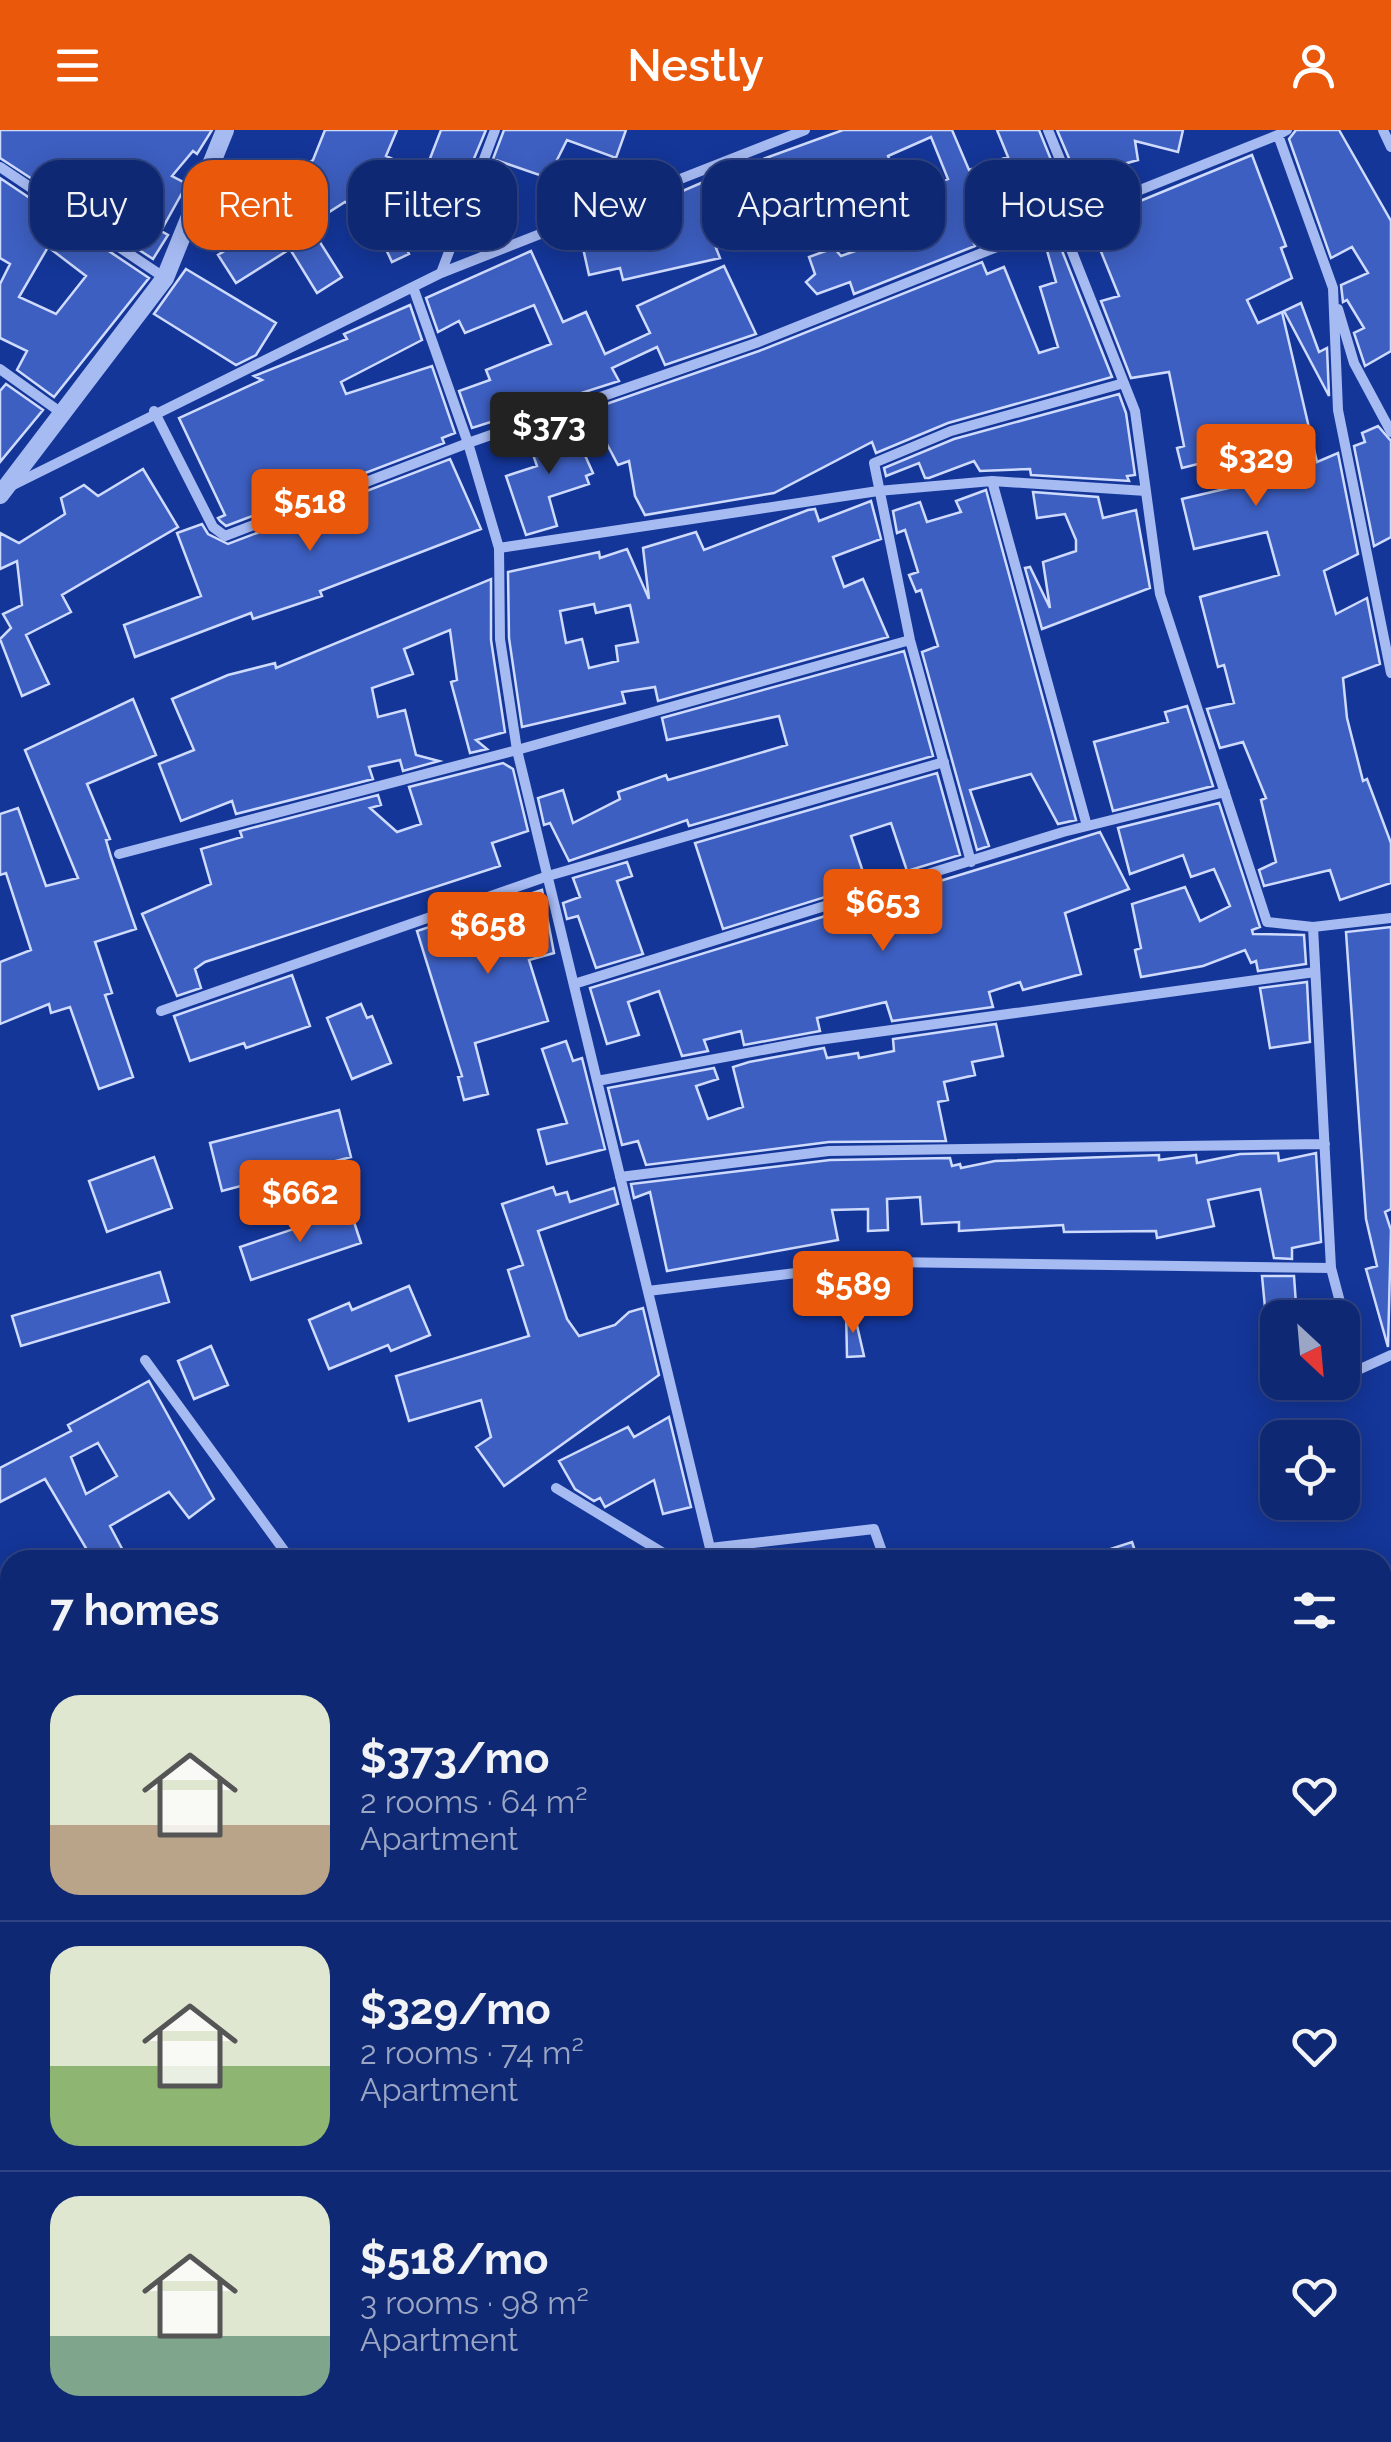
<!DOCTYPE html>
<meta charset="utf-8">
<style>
:root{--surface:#0f2873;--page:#183078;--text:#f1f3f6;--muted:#9ba6c4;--line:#2f4485;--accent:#ea580c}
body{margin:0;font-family:Raleway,sans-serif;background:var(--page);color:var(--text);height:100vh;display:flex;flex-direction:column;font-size:38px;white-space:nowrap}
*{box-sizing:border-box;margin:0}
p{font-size:32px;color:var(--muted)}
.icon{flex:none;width:55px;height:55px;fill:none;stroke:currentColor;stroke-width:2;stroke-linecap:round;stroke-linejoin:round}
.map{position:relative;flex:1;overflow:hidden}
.details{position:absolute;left:0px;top:1420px;width:1392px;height:892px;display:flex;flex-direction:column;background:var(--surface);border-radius:30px 30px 0 0;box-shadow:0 5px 25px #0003,0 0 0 2px var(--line)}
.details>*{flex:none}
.top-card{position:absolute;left:30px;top:30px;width:1332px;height:90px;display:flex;gap:20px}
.needle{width:65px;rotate:154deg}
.fabs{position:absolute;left:1260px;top:1170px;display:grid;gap:20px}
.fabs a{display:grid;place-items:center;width:100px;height:100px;border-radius:20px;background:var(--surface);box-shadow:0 5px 25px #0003,0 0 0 2px var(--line);font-size:50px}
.price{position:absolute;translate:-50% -85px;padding:0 22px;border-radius:10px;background:var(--accent);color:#fff;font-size:32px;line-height:65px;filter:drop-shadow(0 2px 5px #0008)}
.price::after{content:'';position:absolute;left:50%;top:60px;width:30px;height:22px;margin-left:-15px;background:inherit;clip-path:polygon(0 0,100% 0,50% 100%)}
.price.selected{background:#222;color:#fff}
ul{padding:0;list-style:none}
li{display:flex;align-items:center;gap:30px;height:250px;padding:0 50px}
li+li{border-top:2px solid var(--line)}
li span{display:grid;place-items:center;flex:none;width:280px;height:200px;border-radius:30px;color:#555}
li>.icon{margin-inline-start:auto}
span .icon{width:120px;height:120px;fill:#fffc;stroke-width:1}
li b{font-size:42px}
h2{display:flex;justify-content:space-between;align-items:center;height:120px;padding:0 50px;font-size:42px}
.tag{padding:0 35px;border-radius:30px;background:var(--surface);box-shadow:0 5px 25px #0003,0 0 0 2px var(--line);font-size:35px;line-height:90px}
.tag.selected{background:var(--accent);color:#fff}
header{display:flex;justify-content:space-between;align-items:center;height:130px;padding:0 50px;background:var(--accent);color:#fff;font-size:45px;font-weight:600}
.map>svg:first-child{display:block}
</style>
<header><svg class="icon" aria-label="menu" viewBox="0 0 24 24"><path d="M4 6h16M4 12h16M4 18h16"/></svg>Nestly<svg class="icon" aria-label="person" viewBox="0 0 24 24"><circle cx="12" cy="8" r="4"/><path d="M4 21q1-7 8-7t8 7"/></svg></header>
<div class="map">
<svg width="1391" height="2312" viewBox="0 0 1391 2312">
<rect width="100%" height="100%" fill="#143699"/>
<path fill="#3d5fc1" stroke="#cfdbfd" stroke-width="2.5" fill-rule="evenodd" d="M0,0h212l-15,24 -4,-3 -21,25 15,8 -26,47 7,4 -15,24 -37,-24 10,-13 -44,-25 -7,10 -75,-49z
M325,0h72l-11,26 38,18 17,-44h45l-45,107 -48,-18 3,6 -51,-23 -36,23 33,52 -25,16 -27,-44 -54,34 -18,-28 46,-29 16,9 7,-11 -33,-26 59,-38z
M504,0h122l-10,28 -49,-18 -19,38 -55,-19z
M843,0h109l17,40 39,-13 -11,-27h42l17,42 -6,2 11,38 -39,16 -4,-12 -47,20 4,10 -121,48 -4,-12 -33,12 -11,-12 9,-8 -6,-17 25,-9 7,8 23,-8 -21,-59 -123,46 5,10 -9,3 4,10 -97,22 -3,-12 -31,7 -10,-45 27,-6 116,-50zM931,7l17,42 -46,16 -14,-39z
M1057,0h126l-5,22 -43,-11 3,19 -61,17z
M1296,0h43l52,91v130l-26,15 -11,-33 10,-5 -17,-28 -4,2 -2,-17 27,-12 -16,-26 -21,11 -42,-119z
M1252,25l34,91 -5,2 11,30 -45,22 11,23 24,-11 35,150 21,-9 20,101 -34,17 12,43 31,-16 13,66 -37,14 4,40 16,63 4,-2 24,64v40l-51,17 -10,-30 -66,16 -5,-16 17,-8 -15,-62 5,-2 -23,-56 -23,6 -13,-39 27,-6 -10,-38 -6,2 -18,-70 79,-22 -12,-43 -73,17 -12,-50 51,-12 -7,-30 -44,11 -5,-20 7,-2 -15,-74 -38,6 -30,-77 18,-5 -30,-74z
M0,48l149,100 -95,119 -37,-27 10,-19 -27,-13v-54l10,-20 -10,-6zM48,117l38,29 -30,38 -37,-17z
M1055,103l57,144 -164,46 -72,30 -4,-11 -98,51 -129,22 -10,-19 -6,-35 -11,4 -29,-55 170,-59 223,-89 5,12 17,-7 35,86 19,-6 -18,-60 16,-5 -12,-42 -17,4z
M402,109l7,15 -17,8 -7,-15z
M531,121l32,71 23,-10 19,42 45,-21 -13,-27 87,-40 32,68 -91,31 -8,-18 -45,21 7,13 -147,47 -13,-37 31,-11 -4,-10 65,-26 -17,-39 -69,28 -6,-12 -21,11 -12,-34z
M186,139l90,54 -20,32 -20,10 -82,-51z
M1301,173l18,49 8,-4 2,48 -45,-85z
M410,175l12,35 -81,42 5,12 86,-28 23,67 -13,5 2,5 -218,83 -6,-5 -2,-3 7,-3 -46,-97 83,-38 -8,-4 93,-37 -3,-5z
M6,254l37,26 -43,52v-71z
M1119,264l7,19 9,62 -8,1 2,5 -98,-6 -1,-6 -50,2 -6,-10 -45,17h-4l-6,-15 -33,13 -2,-8 70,-29z
M588,281l-19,9 24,53 -7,3 3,8 -40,13 8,29 -31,9 -20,-59 31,-10 -7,-20 22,-8 -4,-13z
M1378,296l13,15v96l-17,9 -20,-100 11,-4 -3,-9z
M450,329l31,70 -161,62 2,5 -69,23 -2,-6 -116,44 -11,-32 77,-29 -24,-63 25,-9 6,10 20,10z
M143,339l35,58 -116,68 9,17 -45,23 23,49 -27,12 -22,-57 11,-11 -8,-14 19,-9 -5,-44 -17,8v-36l19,10 46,-29 -4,-16 23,-13 14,11z
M986,360l90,330 -18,4 -27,-50 -61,16 19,56 -12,4 -55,-198 16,-6 -17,-56 -5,2 -7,-17 9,-3 -13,-42 -8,3 -4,-22 27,-9 7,20 34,-10 -5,-11z
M1033,362l65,5 5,21 33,-8 14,78 -108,41 -17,-61 5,-1 20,41 -7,-46 33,-11v-11l-11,-26 -28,4z
M871,371l10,38 -48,18 11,30 19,-8 25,58 -230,64 -3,-14 -33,5 3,11 -103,24 -13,-89 -1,-66 91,-20 1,6 27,-9 22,50 -6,-51 53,-16 8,18 104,-40 7,-1 4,12zM594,474l2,9 34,-8 8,37 -22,4 2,15 -29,7 -7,-29 -16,4 -6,-32z
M491,449v61l14,92 -29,8 11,9 -17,4 -19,-71 6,-2 -7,-50 -46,19 9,25 -41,14 6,29 27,-7 11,45 23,6 -36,10 -3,-11 -31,7 4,12 -137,35 -4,-13 -51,20 -22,-57 35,-14 -22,-51 56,-24 47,-12 1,5z
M904,521l29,105 -244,70 -2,-6 -118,41 -19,-38 -6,2 -6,-27 25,-8 10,33 47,-24 -2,-7 48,-17 2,5 119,-35 -8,-29 -112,24 -5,-22z
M133,569l23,56 -69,29 23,55 -4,1 5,17 25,72 -41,13 17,51 -7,2 28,82 -34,12 -29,-82 -19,6 -2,-9 -49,20v-62l31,-12 -25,-77 -6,2v-61l18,-6 28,78 32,-8 -53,-128z
M1187,576l26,80 -100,25 -19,-69 74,-20 -3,-10z
M503,633l10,6 15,62 -36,12 8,23 -295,96 -10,7 6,19 -24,8 -35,-82 69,-30 -10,-35 41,-12 -2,-6 138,-36 3,10 -11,3 27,24 24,-8 -12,-37z
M937,643l23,82 -53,16 -16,-48 -40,13 16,48 -144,45 -28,-86z
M1219,673l41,124 -8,3 1,4 51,1 2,29 -48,7 -2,-10 -5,2 -6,-13 -42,16 -62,11 -6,-27 6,-2 -9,-44 53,-17 15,34 30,-15 -16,-37 -23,8 -8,-22 -53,19 -12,-46z
M1100,702l29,57 -64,24 16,61 -58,16 -3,-8 -31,10 4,15 -101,14 -6,-19 -69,16 3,13 -76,14 -3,-14 -37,9 4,11 -26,5 -23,-65 -31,11 11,33 -32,9 -17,-56z
M627,732l5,14 -15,5 26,73 -47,14 -18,-52 -11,3 -4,-16 17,-6 -7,-19z
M542,760l12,63 -25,7 19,61 -73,22 13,51 -24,6 -6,-23 4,-1 -45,-145z
M1391,797v282l-6,3 6,18 -3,117 -22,-78 11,-3 -11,-47 -20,-287z
M292,845l18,51 -64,22 -2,-5 -54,18 -16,-45z
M1307,852l3,60 -40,6 -10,-60z
M361,874l6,14 5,-2 19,47 -39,16 -25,-61z
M996,894l7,32 -31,6 3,13 -31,7 4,18 -10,2 8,39 -117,1 -183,23 -8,-24 -16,4 -14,-57 106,-20 4,11 -22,7 12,33 35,-12 -10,-40 16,-5 75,-14 3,10 31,-5 1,5 35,-7 -1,-12z
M566,911l7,20 9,-3 23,91 -58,15 -9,-34 29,-7 -25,-74z
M339,980l12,47 -129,34 -12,-48z
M1278,1023l1,8 37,-8 5,89 -29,6v11l-18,-1 -14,-69 -52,11 6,26 -57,12 -1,-7 -92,1 -1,-7 -104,6v-9l-37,2 -2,-27 -33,2 1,31 -20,1v-22l-36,1 6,30 -171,31 -17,-79 -16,6 -3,-14 199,-24 120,-2 2,8 8,-2 1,4 34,-7 164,-6v5l37,-5 1,8 43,-9z
M154,1027l18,51 -65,24 -18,-51z
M553,1057l3,8 11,-3 3,10 44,-14 4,16 -80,27 29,88 12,17 36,-11 14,-13 14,-4 16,67 -155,111 -28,-39 15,-10 -10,-37 -72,21 -13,-45 133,-40 -21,-66 15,-5 -21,-61z
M350,1080l11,33 -110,37 -11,-33z
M160,1142l9,30 -148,44 -9,-30z
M1262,1146h32l3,42h-31z
M409,1156l21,49 -39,16 -3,-6 -59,24 -20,-49 40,-17 3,7z
M853,1178l11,48 -17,1 -1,-48z
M211,1216l17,39 -34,14 -16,-38z
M149,1251l65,118 -25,19 -20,-26 -59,34 18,34h-35l-48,-81 -45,23v-34l71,-37 -3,-6zM98,1313l19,33 -31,18 -15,-37z
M669,1287l22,90 -28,7 -9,-34 -49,27 -5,-9 -6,3 -19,-12 -16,-28 69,-34 6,10z
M1132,1412l6,18h-52v-3z"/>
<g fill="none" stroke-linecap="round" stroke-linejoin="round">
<path stroke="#a7bbf3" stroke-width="8" d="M1296,2312l11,-10"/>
<path stroke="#a7bbf3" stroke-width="10" d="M1048,0l35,86
M1287,0l-9,5 55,153 5,122 53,263
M1383,0l8,17
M0,37l165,111
M1061,94l74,187 25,183 107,328 46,5 78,-9
M441,143l54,-143
M413,157l55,156 31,105 1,91 17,111 193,798 164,-19 11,31
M1338,179l16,54 37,69
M0,239l63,45
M154,281l59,116 12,9 243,-93 288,-100 522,-208
M992,351l95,345
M11,356l430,-213 364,-143
M499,418l379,-57 114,-10 154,10
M119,724l398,-104 393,-110
M971,732l-61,-222 -36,-177 77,-32 173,-48
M574,854l489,-152 162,-40
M161,881l387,-135 396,-114
M597,951l214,-40 504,-69
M620,1047l209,-26 496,-7
M1331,1138l27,102 33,-15
M648,1161l238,-29 445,6 -18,-341
M145,1230l146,200
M556,1358l119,72
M1382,2194l9,-5
M1129,2302l9,10
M1243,2312l11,-10"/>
<path stroke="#a7bbf3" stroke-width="18" d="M0,365l165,-217 60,-148"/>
</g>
</svg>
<div class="fabs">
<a><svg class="needle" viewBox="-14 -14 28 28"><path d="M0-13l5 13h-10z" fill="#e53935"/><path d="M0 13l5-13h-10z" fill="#9ba6c4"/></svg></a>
<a><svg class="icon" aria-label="locate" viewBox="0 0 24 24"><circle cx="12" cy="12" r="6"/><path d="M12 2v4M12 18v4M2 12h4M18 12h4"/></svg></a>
</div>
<b class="price selected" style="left:549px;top:347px">$373</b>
<b class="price" style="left:1256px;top:379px">$329</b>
<b class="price" style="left:310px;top:424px">$518</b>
<b class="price" style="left:883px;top:824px">$653</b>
<b class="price" style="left:488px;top:847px">$658</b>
<b class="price" style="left:300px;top:1115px">$662</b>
<b class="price" style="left:853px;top:1206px">$589</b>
<div class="top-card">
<a class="tag">Buy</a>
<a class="tag selected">Rent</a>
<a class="tag">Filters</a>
<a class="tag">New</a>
<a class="tag">Apartment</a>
<a class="tag">House</a>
</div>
<section class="details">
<h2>7 homes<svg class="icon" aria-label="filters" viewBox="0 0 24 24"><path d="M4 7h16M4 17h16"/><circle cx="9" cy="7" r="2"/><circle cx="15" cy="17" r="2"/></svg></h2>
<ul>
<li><span style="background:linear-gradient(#dfe7d0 65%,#b9a48a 0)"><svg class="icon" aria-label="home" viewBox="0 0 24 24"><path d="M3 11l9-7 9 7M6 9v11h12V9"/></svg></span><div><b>$373/mo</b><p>2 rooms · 64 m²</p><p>Apartment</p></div><svg class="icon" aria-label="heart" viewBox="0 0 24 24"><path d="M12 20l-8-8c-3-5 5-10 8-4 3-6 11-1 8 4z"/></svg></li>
<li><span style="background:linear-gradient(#dfe7d0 60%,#8fb573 0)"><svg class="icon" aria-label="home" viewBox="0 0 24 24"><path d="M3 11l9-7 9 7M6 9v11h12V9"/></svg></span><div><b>$329/mo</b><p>2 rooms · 74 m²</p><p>Apartment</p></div><svg class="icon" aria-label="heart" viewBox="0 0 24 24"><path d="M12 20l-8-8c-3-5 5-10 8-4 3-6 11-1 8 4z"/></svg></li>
<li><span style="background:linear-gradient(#dfe7d0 70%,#7fa58c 0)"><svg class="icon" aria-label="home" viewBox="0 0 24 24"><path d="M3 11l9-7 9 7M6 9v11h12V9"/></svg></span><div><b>$518/mo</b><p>3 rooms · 98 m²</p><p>Apartment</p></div><svg class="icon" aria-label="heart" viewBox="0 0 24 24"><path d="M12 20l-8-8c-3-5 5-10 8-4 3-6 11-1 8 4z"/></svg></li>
</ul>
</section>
</div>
